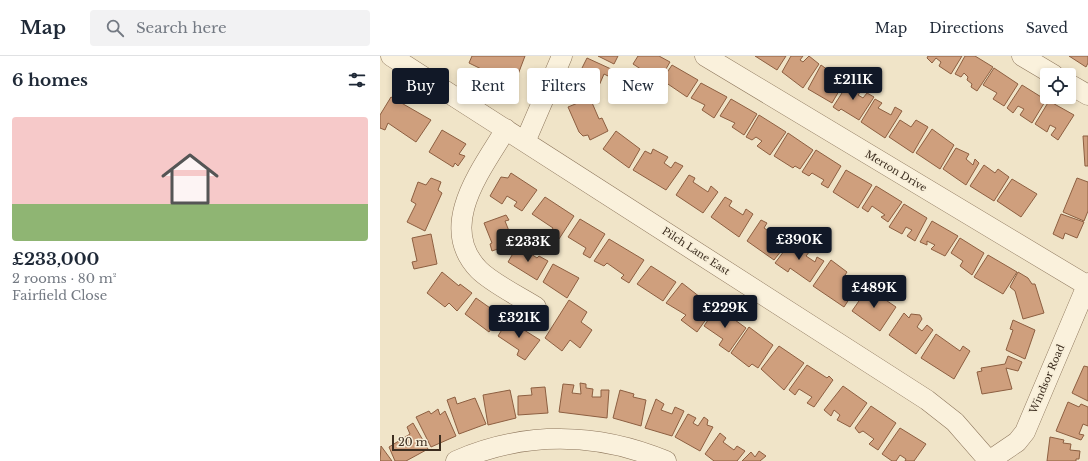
<!DOCTYPE html>
<meta charset="utf-8">
<style>
:root{--surface:#fff;--page:#f2f2f3;--text:#1f2937;--muted:#747a83;--line:#e0e1e3;--accent:#111827}
body{margin:0;font-family:"Libre Baskerville",serif;background:var(--page);color:var(--text);height:100vh;display:flex;flex-direction:column;font-size:15px;white-space:nowrap}
*{box-sizing:border-box;margin:0}
p{font-size:13px;color:var(--muted)}
.icon{flex:none;width:22px;height:22px;fill:none;stroke:currentColor;stroke-width:2;stroke-linecap:round;stroke-linejoin:round}
.map{position:relative;flex:1;overflow:hidden}
.side{display:flex;flex-direction:column;background:var(--surface);width:380px}
.side>*{flex:none}
.top-card{position:absolute;left:12px;top:12px;width:380px;height:36px;display:flex;gap:8px}
.tools{position:absolute;left:660px;top:12px;display:grid;gap:8px}
.tools a{display:grid;place-items:center;width:36px;height:36px;border-radius:4px;background:var(--surface);box-shadow:0 2px 6px #0003;font-size:20px}
.scale{position:absolute;left:12px;bottom:10px;width:49px;box-sizing:border-box;padding-left:4px;border:2px solid #3d2e20;border-top:0;font-size:11px;line-height:14px;white-space:nowrap;color:#3d2e20;-webkit-text-stroke:3px #f7eed8;paint-order:stroke}
.price{position:absolute;translate:-50% -34px;padding:0 9px;border-radius:4px;background:var(--accent);color:#fff;font-size:13px;line-height:26px;filter:drop-shadow(0 1px 2px #0008)}
.price::after{content:'';position:absolute;left:50%;top:24px;width:12px;height:9px;margin-left:-6px;background:inherit;clip-path:polygon(0 0,100% 0,50% 100%)}
.price.on{background:#222;color:#fff}
ul{padding:0;list-style:none}
li{display:grid;align-content:center;gap:8px;height:212px;padding:0 12px}
li span{display:grid;place-items:center;height:124px;border-radius:4px;color:#555}
li>.icon{margin-inline-start:auto}
span .icon{width:72px;height:72px;fill:#fffc;stroke-width:1}
li b{font-size:17px}
h2{display:flex;justify-content:space-between;align-items:center;height:48px;padding:0 12px;font-size:17px}
.tag{padding:0 14px;border-radius:4px;background:var(--surface);box-shadow:0 2px 6px #0003;font-size:14px;line-height:36px}
.tag.on{background:var(--accent);color:#fff}
header{display:flex;align-items:center;gap:24px;box-sizing:border-box;height:56px;padding:0 20px;background:var(--surface);border-bottom:1px solid var(--line)}
header strong{font-size:19px}
nav{display:flex;gap:22px;margin-inline-start:auto;font-size:14px}
.search{width:280px;height:36px;background:var(--page);display:flex;align-items:center;gap:10px;box-sizing:border-box;padding:0 14px;border-radius:4px;color:var(--muted);font-size:15px}
main{display:flex;flex:1;min-height:0}
.map>svg:first-child{display:block}
</style>
<header>
<strong>Map</strong>
<div class="search"><svg class="icon" aria-label="search" viewBox="0 0 24 24"><circle cx="10" cy="10" r="6"/><path d="M15 15l6 6"/></svg>Search here</div>
<nav><a>Map</a><a>Directions</a><a>Saved</a></nav>
</header>
<main>
<section class="side">
<h2>6 homes<svg class="icon" aria-label="filters" viewBox="0 0 24 24"><path d="M4 7h16M4 17h16"/><circle cx="9" cy="7" r="2"/><circle cx="15" cy="17" r="2"/></svg></h2>
<ul>
<li><span style="background:linear-gradient(#f6c9c9 70%,#8fb573 0)"><svg class="icon" aria-label="home" viewBox="0 0 24 24"><path d="M3 11l9-7 9 7M6 9v11h12V9"/></svg></span><div><b>£233,000</b><p>2 rooms · 80 m²</p><p>Fairfield Close</p></div></li>
</ul>
</section>
<div class="map">
<svg width="708" height="405" viewBox="0 0 708 405">
<rect width="100%" height="100%" fill="#f0e4c8"/>
<path fill="#cf9f7d" stroke="#8d5f41" d="M92,0h53l-11,29 -45,-22z
M218,0h20l-4,8z
M258,0h21l11,6 -11,19 -26,-17z
M375,0h31l-9,14z
M411,0h12l-3,4 3,2 6,-6 10,8 -16,24 -21,-16z
M548,0h34l-11,18 -12,-8 2,-4 -5,-4 -4,5 -5,-5z
M585,0h10l18,11 -16,24 -6,-4 1,-3 -5,-4 1,-3 -4,-4 -3,4 -6,-3z
M689,0h19v7l-2,4z
M207,2l24,11 -3,7 -4,-2 -9,21 -22,-9z
M292,9l26,15 -11,17 -25,-17z
M441,9l7,5 -3,5 10,6 4,-6 7,4 -14,24 -24,-14z
M614,12l24,16 -14,22 -11,-7 4,-6 -14,-8z
M469,26l14,6 -5,7 5,3 4,-5 7,4 -15,23 -18,-11 -2,2 -6,-4z
M321,27l26,14 -13,21 -12,-8 3,-5 -14,-7z
M642,29l24,15 -14,23 -12,-8 4,-6 -6,-3 -5,7 -6,-5z
M11,41l40,23 -15,22 -28,-19 -3,7 -5,-2v-13z
M210,42l9,21 3,-1 6,13 -18,9 -2,-5 -5,1 -4,-4 -11,-25z
M351,43l26,15 -13,21 -12,-8 3,-4 -15,-7z
M495,43l7,4 -4,5 13,7 4,-8 7,4 -17,27 -24,-16z
M669,45l25,14 -16,25 -7,-5 5,-7 -6,-3 -3,7 -12,-8z
M379,59l27,17 -16,23 -13,-9 5,-5 -6,-4 -4,3 -6,-3z
M520,64l11,7 5,-7 12,7 -15,26 -24,-16z
M552,73l22,16 -14,24 -24,-16z
M62,74l24,14 -7,10 6,2 -7,10 -3,-3 -2,4 -24,-15z
M236,75l24,18 -11,19 -26,-19z
M408,77l25,17 -13,19 -5,-3 -2,2 -19,-12z
M703,80h5v30h-3z
M576,92l13,6 -3,5 7,6 2,-6 4,4 -13,22 -23,-16z
M273,93l15,8 -4,6 7,5 4,-6 8,4 -17,24 -33,-20 12,-19 6,3z
M436,94l25,16 -13,22 -7,-4 3,-4 -12,-7 -3,3 -7,-4z
M604,109l11,8 3,-4 11,8 -15,24 -24,-15z
M466,114l26,15 -14,23 -25,-16z
M131,117l26,17 -15,21 -8,-5 3,-4 -10,-6 -5,8 -12,-8 11,-19 7,1z
M309,119l6,3 -2,4 15,10 3,-6 7,6 -15,21 -27,-18z
M51,122l10,4 -3,8 4,3 -17,38 -18,-9 9,-18 -5,-3 7,-19 8,3z
M697,122l11,4v29l-4,10 -21,-9z
M632,123l25,15 -16,23 -24,-16z
M496,130l26,16 -14,20 -7,-5 4,-2 -13,-9 -4,6 -6,-4z
M165,141l29,19 -15,23 -9,-6 3,-5 -21,-14z
M345,141l7,4 -3,5 14,9 3,-6 7,5 -14,23 -28,-20z
M524,148l23,14 -12,23 -8,-5 5,-6 -6,-3 -4,7 -13,-7z
M681,158l23,8 -7,16 -12,-5 -2,6 -10,-5z
M126,159l3,5 -4,1 6,15 4,-1 2,7 -25,9 -2,-7 2,-1 -8,-20z
M200,163l25,15 -15,24 -7,-4 3,-6 -18,-11z
M381,164l6,3 -3,5 15,10 4,-8 10,6 -19,24 -27,-19z
M552,165l26,15 -13,20 -14,-7 4,-4 -8,-4v4l-7,-3z
M51,178l6,30 -23,5 -2,-7 5,-1 -5,-23z
M414,182l16,13 -4,5 9,6 2,-5 7,4 -14,21 -20,-14 -2,4 -13,-9z
M580,182l24,15 -12,22 -12,-9 3,-5 -12,-8z
M229,183l35,21 -15,23 -8,-5 3,-3 -17,-12 -3,3 -10,-5z
M138,189l19,13 2,-2 9,5 -11,19 -29,-18z
M608,199l29,17 -14,22 -29,-17z
M451,204l16,12 -2,3 14,9 -15,23 -31,-21z
M173,208l26,14 -12,20 -24,-16z
M271,210l25,16 -13,19 -26,-17z
M62,216l17,14 1,-2 12,9 -15,18 -8,-8 -4,4 -18,-14z
M638,216l10,6 4,6h3l9,29 -21,6 -8,-28 -5,-4z
M302,227l32,25 -17,24 -16,-12 5,-5 -20,-12z
M488,232l28,19 -16,24 -28,-20z
M96,242l24,17 -11,17 -24,-18z
M189,244l18,12 -6,10 11,8 -12,18 -10,-8 -8,11 -17,-13z
M337,251l29,21 -17,24 -10,-7 4,-6 -19,-13z
M524,257l5,5 2,-4 9,1 2,4 -5,8 5,4 5,-6 6,5 -17,24 -27,-19z
M128,264l32,20 -15,20 -8,-5 2,-5 -21,-14z
M633,264l22,10 -10,29 -19,-9 7,-20 -3,-1z
M369,271l24,18 -15,23 -6,-4 -3,3 -18,-14z
M556,278l24,17 3,-5 7,5 -16,28 -33,-21z
M399,290l25,17 -20,27 -23,-21z
M628,300l14,6 -4,9 -12,-3 6,21 -30,5 -5,-22 5,-1 -1,-3 24,-4z
M427,309l20,13 2,-2 4,4 -19,27 -7,-4 5,-6 -13,-8 -4,6 -6,-5z
M704,310l4,1v34l-16,-8z
M200,327l6,1v4l7,1 -1,8h9v-7h8l-2,28 -48,-6 4,-28 11,1 -2,8 9,1z
M463,330l24,17 -17,24 -13,-7 3,-5 -6,-5 -3,6 -7,-6z
M165,331l3,26 -30,2v-19l14,-1 -1,-7z
M130,334l6,28 -28,7 -5,-30z
M240,334l14,4 -1,3 13,3 -5,26 -28,-8z
M75,341l2,7 18,-6 11,26 -27,10 -12,-34z
M276,343l8,5 -3,6 11,4 3,-7 9,4 -12,25 -27,-8z
M688,346l11,5 2,-3 7,3v19l-5,-2 -4,10 5,1 -3,5 -25,-9z
M491,350l25,17 -18,27 -9,-6 5,-5 -11,-8 -4,2 -4,-5z
M58,353l2,6 5,-4 11,25 -25,11 -15,-30 13,-6 2,3z
M308,358l8,4 -3,5 5,3 6,-9 4,3 -1,5 6,2 -13,24 -25,-14z
M33,367l15,26 -22,12h-11l-6,-14 21,-13 -3,-7z
M520,372l26,16 -12,17h-9l1,-2 -6,-4 -4,6h-4l-10,-7z
M340,377l6,5 -3,4 11,8 3,-4 8,5 -8,10h-23l-9,-7z
M670,381l14,3 -1,3 8,1 -1,6 10,1 -1,8h-3v2h-29z
M1,390l11,15h-12z
M379,395l7,5 -6,5h-18l9,-9 4,5z"/>
<g fill="none" stroke-linecap="round" stroke-linejoin="round">
<g stroke="#8d765c" stroke-width="21">
<path id="minor" d="M11,0l536,344 28,22 34,39
M325,0l383,230
M642,0l32,19
M689,28l19,11
M126,73c-24,40 -70,97 -27,141 13,13 41,27 57,37
M145,86l37,-86
M76,405c68,-30 141,-29 210,0
M609,405l28,-19 8,-10 63,-149"/>
</g>
<use href="#minor" stroke="#faf1dc" stroke-width="20"/>
</g>
<g text-anchor="middle" dominant-baseline="central" stroke-width="3.5" stroke-linejoin="round" paint-order="stroke">
<g font-size="10" fill="#3d2e20" stroke="#f7eed8">
<text transform="translate(516 115) rotate(31)">Merton Drive</text>
<text transform="translate(316 195) rotate(33)">Pilch Lane East</text>
<text transform="translate(667 323) rotate(-67)">Windsor Road</text>
</g>
</g>
</svg>
<div class="tools">
<a><svg class="icon" aria-label="locate" viewBox="0 0 24 24"><circle cx="12" cy="12" r="6"/><path d="M12 2v4M12 18v4M2 12h4M18 12h4"/></svg></a>
</div>
<div class="scale">20 m</div>
<b class="price" style="left:473px;top:45px">£211K</b>
<b class="price" style="left:419px;top:205px">£390K</b>
<b class="price on" style="left:148px;top:207px">£233K</b>
<b class="price" style="left:494px;top:253px">£489K</b>
<b class="price" style="left:345px;top:273px">£229K</b>
<b class="price" style="left:139px;top:283px">£321K</b>
<div class="top-card">
<a class="tag on">Buy</a>
<a class="tag">Rent</a>
<a class="tag">Filters</a>
<a class="tag">New</a>
</div>
</div>
</main>
